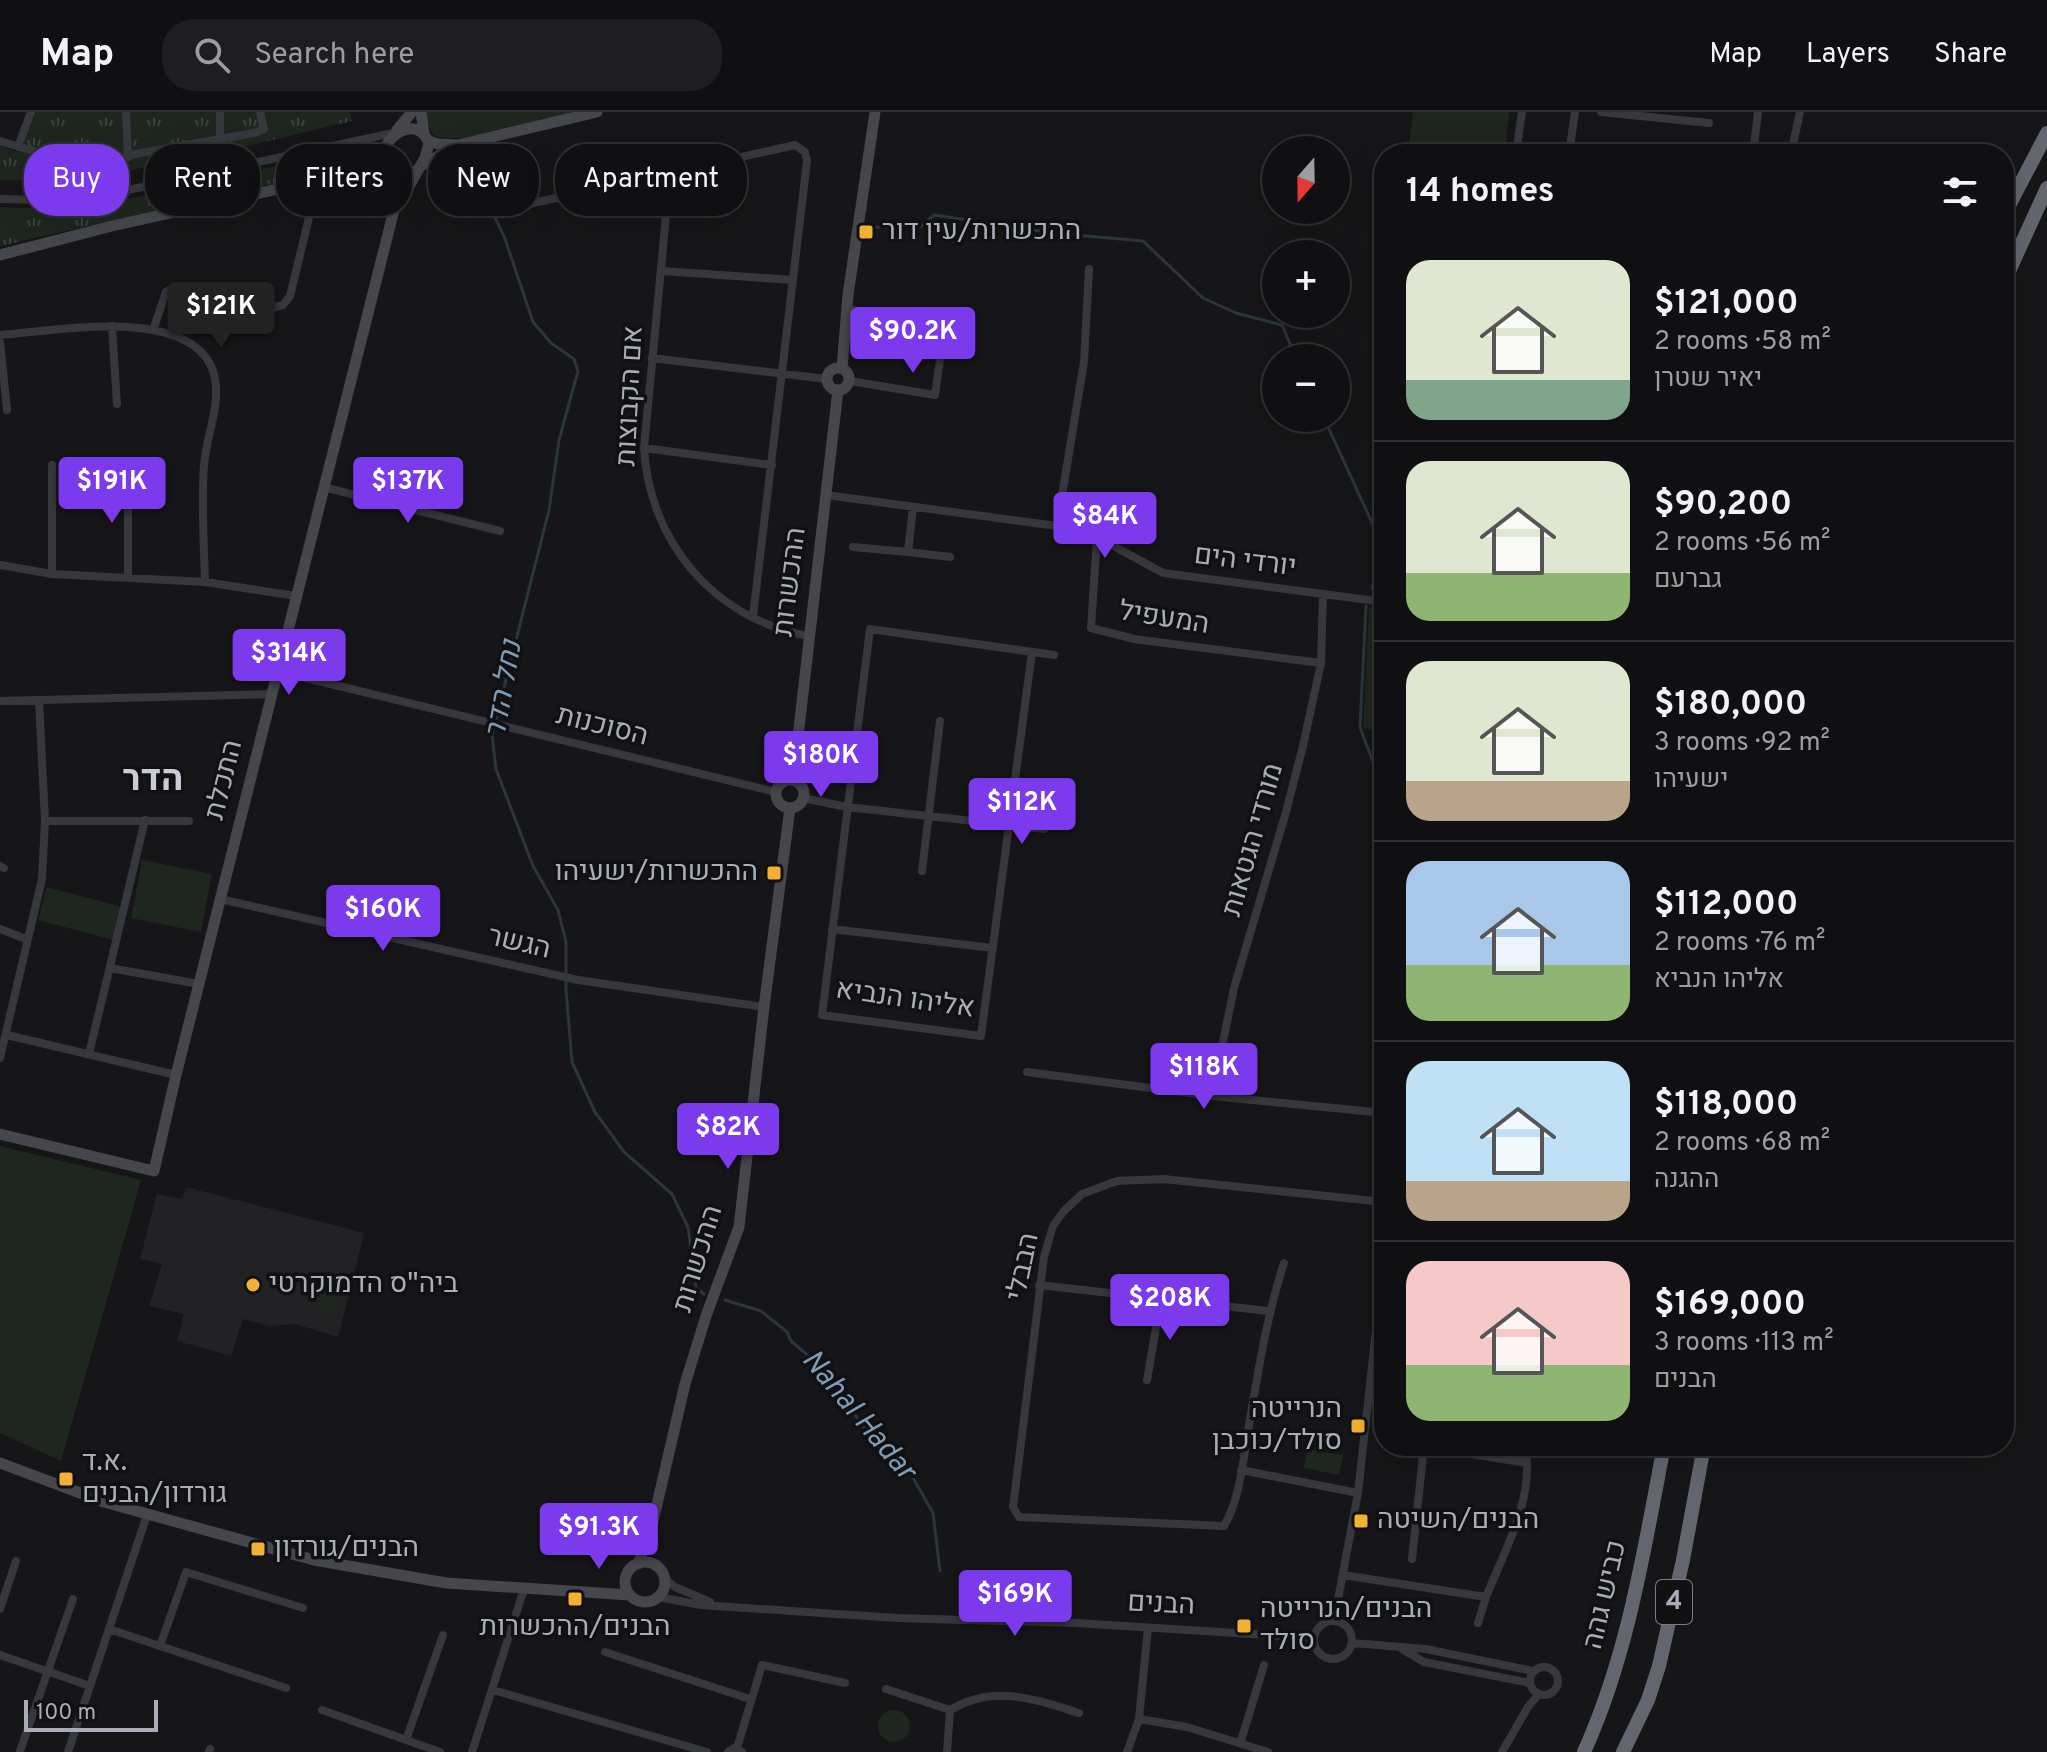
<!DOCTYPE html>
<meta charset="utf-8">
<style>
:root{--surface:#101012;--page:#1e1e20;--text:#f1f3f6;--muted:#9c9d9f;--line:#303032;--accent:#7c3aed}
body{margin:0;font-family:Overpass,Heebo,sans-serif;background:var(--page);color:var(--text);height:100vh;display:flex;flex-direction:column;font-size:30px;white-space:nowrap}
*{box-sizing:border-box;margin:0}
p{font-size:26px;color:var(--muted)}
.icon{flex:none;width:44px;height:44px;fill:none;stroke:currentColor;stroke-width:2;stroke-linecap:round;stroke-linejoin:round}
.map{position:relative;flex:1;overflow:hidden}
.drawer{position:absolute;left:1374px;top:32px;width:640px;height:1312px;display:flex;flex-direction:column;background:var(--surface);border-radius:32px;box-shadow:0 8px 32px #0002,0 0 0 2px var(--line)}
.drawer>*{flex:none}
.banner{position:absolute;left:24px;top:32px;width:760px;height:72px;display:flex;gap:16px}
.needle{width:52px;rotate:200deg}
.controls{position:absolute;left:1262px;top:24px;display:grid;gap:16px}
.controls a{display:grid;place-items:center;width:88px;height:88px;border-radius:50%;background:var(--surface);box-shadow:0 8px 32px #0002,0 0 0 2px var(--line);font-size:40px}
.scale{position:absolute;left:24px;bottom:20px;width:134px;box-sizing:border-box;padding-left:8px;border:4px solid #a8adb8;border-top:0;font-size:22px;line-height:28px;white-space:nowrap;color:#a8adb8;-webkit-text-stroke:6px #111113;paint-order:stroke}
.price{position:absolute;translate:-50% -68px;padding:0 18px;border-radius:8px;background:var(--accent);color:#fff;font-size:26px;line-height:52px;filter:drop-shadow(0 2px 4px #0008)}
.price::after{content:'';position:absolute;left:50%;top:48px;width:24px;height:18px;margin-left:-12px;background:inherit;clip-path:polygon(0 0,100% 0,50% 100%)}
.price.selected{background:#222;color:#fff}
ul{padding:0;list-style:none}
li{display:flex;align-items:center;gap:24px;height:200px;padding:0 32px}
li+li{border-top:2px solid var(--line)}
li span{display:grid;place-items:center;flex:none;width:224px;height:160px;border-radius:24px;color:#555}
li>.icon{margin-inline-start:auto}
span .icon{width:96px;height:96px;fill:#fffc;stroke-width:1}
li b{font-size:34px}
h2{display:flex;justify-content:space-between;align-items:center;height:96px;padding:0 32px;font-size:34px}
.chip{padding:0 28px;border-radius:32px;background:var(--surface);box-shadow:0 8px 32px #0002,0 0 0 2px var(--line);font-size:28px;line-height:72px}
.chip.selected{background:var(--accent);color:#fff}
header{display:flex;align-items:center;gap:48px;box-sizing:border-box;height:112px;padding:0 40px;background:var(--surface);border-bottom:2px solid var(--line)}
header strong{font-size:38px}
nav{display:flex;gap:44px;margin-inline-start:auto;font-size:28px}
.search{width:560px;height:72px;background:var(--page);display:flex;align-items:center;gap:20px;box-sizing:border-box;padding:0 28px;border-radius:32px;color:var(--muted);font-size:30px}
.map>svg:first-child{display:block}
</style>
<header>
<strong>Map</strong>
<div class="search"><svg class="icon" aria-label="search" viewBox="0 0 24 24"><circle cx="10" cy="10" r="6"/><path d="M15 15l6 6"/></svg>Search here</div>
<nav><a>Map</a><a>Layers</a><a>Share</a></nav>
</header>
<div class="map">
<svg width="2047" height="1640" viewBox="0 0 2047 1640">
<defs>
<pattern id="grass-tufts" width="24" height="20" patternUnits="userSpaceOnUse" patternTransform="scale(2)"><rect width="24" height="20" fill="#1e261f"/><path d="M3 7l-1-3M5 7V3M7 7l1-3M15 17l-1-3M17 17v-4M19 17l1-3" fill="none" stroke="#3c433d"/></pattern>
</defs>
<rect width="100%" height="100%" fill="#161618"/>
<path fill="#222225" d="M186,1075l178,46 -26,104 -43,-13 -24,2 -28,-7 -12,37 -54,-15 7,-27 -35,-8 13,-42 -22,-5 17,-65 25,5z"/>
<path fill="url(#grass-tufts)" d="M36,0h314l2,9c-115,26 -233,62 -352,59v-34l20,7z
M366,40l1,6 -3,5 -7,2 -357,81v-39c109,6 225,-30 331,-54z"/>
<path fill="#1e261f" d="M426,0h149c-24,6 -122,36 -141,23 -6,-5 -7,-15 -8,-23z
M1413,0h96l-4,42h-42l-54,-6z
M1369,495l15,1v123l-21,-3z
M142,748l70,14 -11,58 -70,-14z
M47,775l75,20 -9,33 -75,-20z
M0,1034l141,34 -80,281 -61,-28z
M323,1169l18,5 -7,31 -18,-4z
M1307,1337l36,6 -4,20 -35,-7z
M878 1614a16 16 0 1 1 32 0a16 16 0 1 1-32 0Z"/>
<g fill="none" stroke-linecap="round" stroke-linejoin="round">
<path stroke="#2c353c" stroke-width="3" d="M468,50l36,74 29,86 18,21 23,16 4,12 -19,69 -10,70 -57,225 4,34 37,97 25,44 8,32v47l6,73 23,50 29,40 48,42 16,33 8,61 8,6
M876,115h44l14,-12 120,18
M1064,122l79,7 60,57 33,15 46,12 14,33
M1324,306l55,120 -1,26 -6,24
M1366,494l-6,121 24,65
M725,1188l36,11 26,21 4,9 27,23 53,73 37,32 25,44 7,58"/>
<path stroke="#37383d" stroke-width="8" d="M126,0l2,45
M1601,0l108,11
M220,27v-27
M0,29l60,18 31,3 163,-29 10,-4 -4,-17
M355,32l10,1 17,8
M18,35l13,-35
M1516,42l6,-42
M1569,42l6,-42
M1753,42l5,-42
M1791,42l9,-42
M670,61l-26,275c6,95 70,171 165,188
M0,87l44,1 61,-5 288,-62
M515,95l280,-62 10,7 2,9 -54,455
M662,159l131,9
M847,197l98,16 -10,70 -85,-14
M112,214l5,78
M153,218l13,-38 11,-6 98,21 8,-2 7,-9 23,-95 -6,-17
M0,223c54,-4 194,-31 214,39 8,29 -8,62 -10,91 -3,39 0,79 1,117
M0,230l7,68
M652,246l175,21
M644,336l128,17
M52,353v109
M323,375l177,44
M826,383l231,31 40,11 66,36 221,29
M1057,414l27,-164 5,-93
M1097,425l-6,91 43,11 187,24
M853,435l55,5 5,-44
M908,440l42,5
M0,453l52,9 153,8 91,14
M128,464v-103
M1032,540l-51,384 -159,-21 48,-386 184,26
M277,559l499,121
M0,589l271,-7
M803,686l44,9 197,22
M45,709h144
M0,754l4,2
M922,759l18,-150
M220,787l358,81 186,27
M0,817l26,10
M832,817l161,19
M110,856l89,16
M7,923l169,40
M89,942l56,-234
M0,946l42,-179 3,-58 -6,-121
M1027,960l185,24 172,17
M1212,984l22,-108 52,-176 17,-66 18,-83 2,-69
M1284,1151c-18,55 -26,111 -36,168 -5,30 -8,68 -24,95l-205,-9 -6,-10 31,-250 9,-31 11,-15 18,-17 35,-13 46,-2 221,23
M1039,1173l229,26
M1147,1268l14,-81
M1241,1358l117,23
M1412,1447l12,-113 103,17 -2,-17
M1343,1463l143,22c17,-43 43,-88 41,-134
M665,1467l10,8 35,15
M658,1485l43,8 196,13 179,5 238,15
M0,1497l16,-48
M1314 1528a19 19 0 1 1 38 0a19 19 0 1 1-38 0Z
M1334,1509l24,-128 26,-236
M1478,1511l8,-26
M109,1517l177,59
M1352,1531l74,6 107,22
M160,1534l26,-74 117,36
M1402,1537l22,13 106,21
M605,1540l145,47
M0,1543l90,31
M1530 1569a14 14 0 1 1 28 0a14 14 0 1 1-28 0Z
M886,1577l64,21
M493,1578l214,62
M322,1598l118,42
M1139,1607l48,8 81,25
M406,1628l37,-105
M1241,1629l23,-76
M737,1636l25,-83 83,18
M20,1639l53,-152
M68,1640l79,-237
M209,1640l1,-3
M472,1640l52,-163
M728,1640l6,-4 8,4
M947,1640l3,-42c44,-26 84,-11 129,3
M1127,1640l12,-33 9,-91
M1502,1640l26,-45 11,-13"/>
<path stroke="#45474d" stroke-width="11" d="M421,0l3,21
M397,18l15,-18
M429,29l9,3 20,1 139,-33
M421,54l33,-19
M397,95l28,-49 4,-15c-12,-31 -51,-6 -46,22l13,11 14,-1 7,-5
M0,143l112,-29 251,-56 11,-1 15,3
M827 267a11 11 0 1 1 22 0a11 11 0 1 1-22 0Z
M842,256l6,-73 27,-183
M793,668l45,-390
M776 682a14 14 0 1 1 28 0a14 14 0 1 1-28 0Z
M0,1022l154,37 22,-96 217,-861 3,-15 -4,-25
M0,1351l104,39 210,58 132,23 184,12
M625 1470a20 20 0 1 1 40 0a20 20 0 1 1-40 0Z
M638,1452l13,-34 34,-146 21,-68 33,-89 25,-220 26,-199"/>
<path stroke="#63666e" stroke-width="14" d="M2004,103l43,-82
M2004,170l43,-94
M1584,1640c44,-97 60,-202 80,-306
M1623,1640l25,-52 11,-34 24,-106 21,-114"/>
</g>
<g fill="#f2b134" stroke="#111113" stroke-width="3">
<rect x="858" y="112" width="16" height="16" rx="4"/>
<rect x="766" y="753" width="16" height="16" rx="4"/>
<circle cx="253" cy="1173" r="8"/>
<rect x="1350" y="1306" width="16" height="16" rx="4"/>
<rect x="58" y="1359" width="16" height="16" rx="4"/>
<rect x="1353" y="1401" width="16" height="16" rx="4"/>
<rect x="250" y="1429" width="16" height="16" rx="4"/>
<rect x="567" y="1479" width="16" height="16" rx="4"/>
<rect x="1236" y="1506" width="16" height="16" rx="4"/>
</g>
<g text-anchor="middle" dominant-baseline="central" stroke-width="7" stroke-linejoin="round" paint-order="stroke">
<rect fill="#111113" stroke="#7b7e86" stroke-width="2" x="1656" y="1468" width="36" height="44" rx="6"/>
<g font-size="26" font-weight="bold" fill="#a8adb8">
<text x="1674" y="1490">4</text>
</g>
<g font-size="28" fill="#a8adb8" stroke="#111113" text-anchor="start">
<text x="882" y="120">ההכשרות/עין דור</text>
<text x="758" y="761" text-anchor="end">ההכשרות/ישעיהו</text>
<text x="269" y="1173">ביה"ס הדמוקרטי</text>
<text x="1342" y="1298" text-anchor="end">הנרייטה<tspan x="1342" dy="32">סולד/כוכבן</tspan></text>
<text x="82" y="1351">א.ד.<tspan x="82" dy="32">גורדון/הבנים</tspan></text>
<text x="1377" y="1409">הבנים/השיטה</text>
<text x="274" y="1437">הבנים/גורדון</text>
<text x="1260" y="1498">הבנים/הנרייטה<tspan x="1260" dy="32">סולד</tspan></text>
<text x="575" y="1516" text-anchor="middle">הבנים/ההכשרות</text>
</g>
<g font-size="28" fill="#a8adb8" stroke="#111113">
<text transform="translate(631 284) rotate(-87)">אם הקבוצות</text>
<text transform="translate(1245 450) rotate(7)">יורדי הים</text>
<text transform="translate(791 470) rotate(-83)">ההכשרות</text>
<text transform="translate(1164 507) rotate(9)">המעפיל</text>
<text transform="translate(602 615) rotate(14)">הסוכנות</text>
<text transform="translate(225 668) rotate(-76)">התכלת</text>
<text transform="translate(1254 728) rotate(-74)">מורדי הגטאות</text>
<text transform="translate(519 832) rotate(13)">הגשר</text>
<text transform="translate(905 888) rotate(8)">אליהו הנביא</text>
<text transform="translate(699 1147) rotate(-73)">ההכשרות</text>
<text transform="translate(1024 1155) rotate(-78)">הבבלי</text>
<text transform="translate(1606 1483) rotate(-77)">כביש גהה</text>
<text transform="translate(1161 1493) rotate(3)">הבנים</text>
</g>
<g font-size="30" font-style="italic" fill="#7f9bb3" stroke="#111113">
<text transform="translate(505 578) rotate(-80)">נחל הדר</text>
<text transform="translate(858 1304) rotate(50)">Nahal Hadar</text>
</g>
<g font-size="36" font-weight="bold" fill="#c9ccd4" stroke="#111113">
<text x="153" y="669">הדר</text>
</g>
</g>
</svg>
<div class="controls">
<a><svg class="needle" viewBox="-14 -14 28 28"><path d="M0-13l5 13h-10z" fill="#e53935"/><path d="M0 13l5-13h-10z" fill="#9c9d9f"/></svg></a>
<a>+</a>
<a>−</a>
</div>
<div class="scale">100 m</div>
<b class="price selected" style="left:221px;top:238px">$121K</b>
<b class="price" style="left:913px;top:263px">$90.2K</b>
<b class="price" style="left:112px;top:413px">$191K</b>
<b class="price" style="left:408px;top:413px">$137K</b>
<b class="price" style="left:1105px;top:448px">$84K</b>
<b class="price" style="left:289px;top:585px">$314K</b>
<b class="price" style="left:821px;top:687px">$180K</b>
<b class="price" style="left:1022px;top:734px">$112K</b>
<b class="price" style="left:383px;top:841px">$160K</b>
<b class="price" style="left:1204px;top:999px">$118K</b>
<b class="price" style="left:728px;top:1059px">$82K</b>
<b class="price" style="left:1170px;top:1230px">$208K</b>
<b class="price" style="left:599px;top:1459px">$91.3K</b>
<b class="price" style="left:1015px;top:1526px">$169K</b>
<div class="banner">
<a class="chip selected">Buy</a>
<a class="chip">Rent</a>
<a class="chip">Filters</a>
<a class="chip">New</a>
<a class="chip">Apartment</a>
</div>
<section class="drawer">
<h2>14 homes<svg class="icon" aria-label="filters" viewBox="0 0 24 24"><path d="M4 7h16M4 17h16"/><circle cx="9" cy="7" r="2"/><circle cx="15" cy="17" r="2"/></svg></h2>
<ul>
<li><span style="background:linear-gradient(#dfe7d0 75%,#7fa58c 0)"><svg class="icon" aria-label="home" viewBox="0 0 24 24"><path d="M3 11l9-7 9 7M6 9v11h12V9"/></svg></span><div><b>$121,000</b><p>2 rooms · 58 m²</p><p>יאיר שטרן</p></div></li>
<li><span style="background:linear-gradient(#dfe7d0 70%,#8fb573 0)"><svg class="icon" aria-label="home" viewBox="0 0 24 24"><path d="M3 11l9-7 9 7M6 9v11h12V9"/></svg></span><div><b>$90,200</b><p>2 rooms · 56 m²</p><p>גברעם</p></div></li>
<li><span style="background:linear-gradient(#dfe7d0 75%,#b9a48a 0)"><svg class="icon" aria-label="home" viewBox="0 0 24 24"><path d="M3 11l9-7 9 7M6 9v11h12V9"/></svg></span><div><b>$180,000</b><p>3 rooms · 92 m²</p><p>ישעיהו</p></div></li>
<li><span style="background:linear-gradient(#a9c7e8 65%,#8fb573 0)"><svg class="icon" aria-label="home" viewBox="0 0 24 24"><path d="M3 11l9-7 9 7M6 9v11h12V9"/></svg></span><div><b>$112,000</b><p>2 rooms · 76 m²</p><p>אליהו הנביא</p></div></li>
<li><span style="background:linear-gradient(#bfe0f5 75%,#b9a48a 0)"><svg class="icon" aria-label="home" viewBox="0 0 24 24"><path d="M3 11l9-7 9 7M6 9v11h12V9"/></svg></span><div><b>$118,000</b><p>2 rooms · 68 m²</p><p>ההגנה</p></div></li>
<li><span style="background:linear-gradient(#f6c9c9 65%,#8fb573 0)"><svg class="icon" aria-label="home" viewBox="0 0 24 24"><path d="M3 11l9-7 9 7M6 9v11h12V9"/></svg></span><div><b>$169,000</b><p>3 rooms · 113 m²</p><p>הבנים</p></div></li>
</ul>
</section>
</div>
